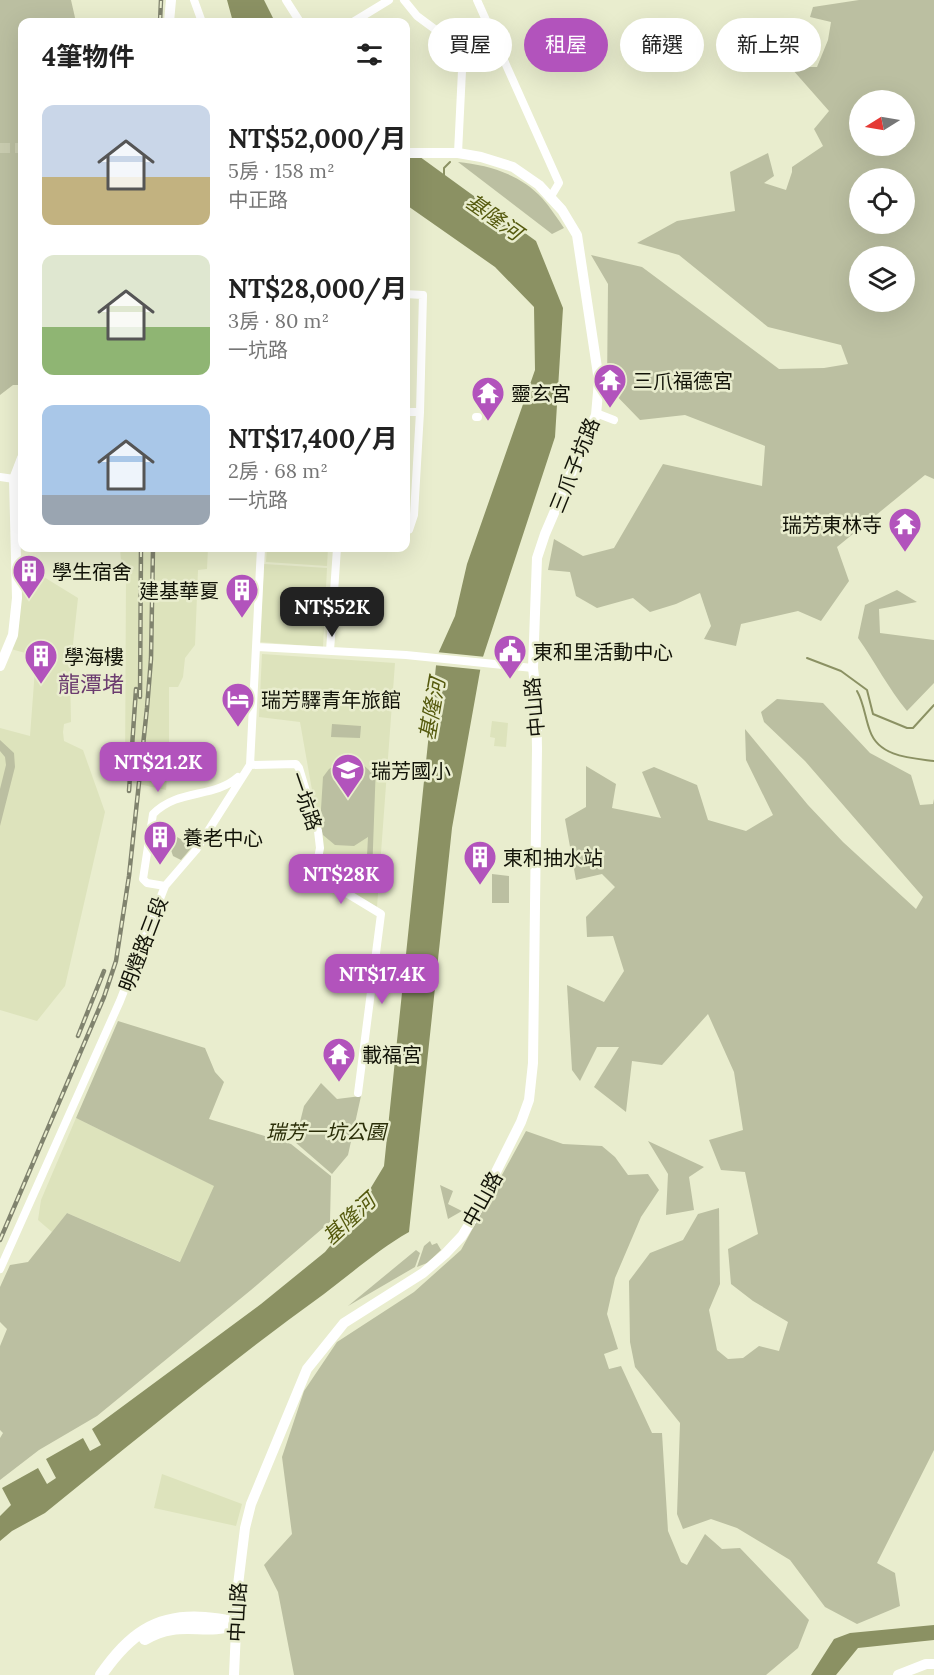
<!DOCTYPE html>
<html lang="zh-TW">
<meta charset="utf-8">
<style>
:root{--surface:#fff;--page:#f2f2f2;--text:#222;--muted:#767676;--accent:#b253bc}
body{margin:0;font-family:Lora,"Noto Sans TC",serif;background:var(--page);color:var(--text);height:100vh;display:flex;flex-direction:column;font-size:22px;white-space:nowrap}
*{box-sizing:border-box;margin:0}
p{font-size:20px;color:var(--muted)}
.icon{flex:none;width:33px;height:33px;fill:none;stroke:currentColor;stroke-width:2;stroke-linecap:round;stroke-linejoin:round}
.map{position:relative;flex:1;overflow:hidden}
.side{position:absolute;left:18px;top:18px;width:392px;height:534px;display:flex;flex-direction:column;background:var(--surface);border-radius:12px;box-shadow:0 6px 24px #0002}
.side>*{flex:none}
.hud{position:absolute;left:428px;top:18px;width:416px;height:54px;display:flex;gap:12px}
.needle{width:39px;rotate:259deg}
.controls{position:absolute;left:849px;top:90px;display:grid;gap:12px}
.controls a{display:grid;place-items:center;width:66px;height:66px;border-radius:50%;background:var(--surface);box-shadow:0 6px 24px #0002;font-size:30px}
.price{position:absolute;translate:-50% -51px;padding:0 14px;border-radius:12px;background:var(--accent);color:#fff;font-size:20px;line-height:39px;filter:drop-shadow(0 2px 3px #0008)}
.price::after{content:'';position:absolute;left:50%;top:36px;width:18px;height:14px;margin-left:-9px;background:inherit;clip-path:polygon(0 0,100% 0,50% 100%)}
.price.on{background:#222;color:#fff}
ul{padding:0;list-style:none}
li{display:flex;align-items:center;gap:18px;height:150px;padding:0 24px}
li span{display:grid;place-items:center;flex:none;width:168px;height:120px;border-radius:12px;color:#555}
li>.icon{margin-inline-start:auto}
span .icon{width:72px;height:72px;fill:#fffc;stroke-width:1}
li b{font-size:26px}
h2{display:flex;justify-content:space-between;align-items:center;height:72px;padding:0 24px;font-size:26px}
.chip{padding:0 21px;border-radius:27px;background:var(--surface);box-shadow:0 6px 24px #0002;font-size:21px;line-height:54px}
.chip.on{background:var(--accent);color:#fff}
.map>svg:first-child{display:block}
</style>
<div class="map">
<svg width="934" height="1675" viewBox="0 0 934 1675">
<rect width="100%" height="100%" fill="#e9edce"/>
<path fill="#dde3bc" d="M120,548h88l-1,21 -9,1 -3,75 -10,13 -2,19 -5,10h-9v63l-3,40 -41,-9 1,-206 -4,-3z
M267,548h61l-1,18 -61,-4z
M21,563l57,35 -8,74 1,50 -7,2 -1,8 1,9 19,9 22,62 -40,174 -28,35 -37,-11v-282l30,8 6,-80 -25,-7z
M264,564l63,4 -4,79 -63,-5z
M262,654l133,9 -18,244 -55,-31 -4,-52 -18,-102 -41,-5z
M492,721l16,2 -2,24 -12,-1 1,-8 -5,-1z
M76,1118l139,68 -34,76 -114,-49 -15,19 -14,-12 3,-20z
M162,1474l80,30 -6,22 -82,-18z"/>
<path fill="#bbbfa1" fill-rule="evenodd" d="M0,0h71l5,22h-54v363h-9l-13,10z
M859,0h75v479l-9,-4 -88,72 12,34 -28,40 -23,-10 -57,13 -5,22 -32,-7 7,-13 -11,-33 -24,11 -26,8 -17,-14 -36,10 -21,-12 -6,-24 -22,-2 6,-31 29,17 31,-8 49,-84 99,22 3,-40 -80,-31 -45,5 -33,-34 1,-102 -17,-29 51,12 137,102 45,-1 24,-4 -7,-19 -73,-18 -89,-72 -42,-12 40,-22 58,-10 -5,-39 38,-19 6,23 -10,7 22,7 6,-18v-5l31,-21 -9,-17 15,-18 -37,-42 -14,-21 4,-12 16,15 5,16h14l11,-27 3,-18 -21,-5 3,-10zM860,100h44v46h-44zM860,178h44v46h-44zM860,256h44v46h-44z
M458,162c30,3 62,12 84,36 8,9 15,20 22,30l-12,6z
M897,590l20,12 -38,7 1,24 54,7v43l-27,28c-19,-23 -32,-49 -49,-73l7,-33z
M777,699l46,4 47,50 41,22 9,30 13,-1 1,-5v651l-57,113 18,10 5,33 -43,18 -32,-17 -35,-47 -53,-32 -26,-9 -28,10 -6,-15 3,-91 -45,-56 -5,-25 -1,-61 21,-28 33,-13 15,-26 21,-6 1,76 -11,26 8,40 11,9 15,-1 16,-12 20,5 9,-29 -35,-21 -22,-17 -3,-35 30,-15 -13,-62 -24,-2 -12,-30 34,-10 -9,-58 -26,-58 -46,51 -30,-4 -6,51 -32,-25 25,-40h-22l-17,34 -8,-11 -5,-85 37,17 20,-31 -11,-35 -26,1 -1,-20 29,-30 -13,-13 -26,6 -11,-61 21,-12v-41l30,18 -4,24 49,10 -19,-46 12,-5 43,18 11,35 38,11 27,-16 -27,-55 -1,-31 63,76 35,37 73,67 7,-12 -118,-136 -41,-39 -3,-10z
M332,724l29,2 -1,12 -29,-1z
M0,740l14,13 1,14 -15,59v-37l6,-24 -1,-8 -5,-6z
M350,761l10,1 10,9 1,-7h5l-4,111h-6l2,-38 -14,9 -19,-1 -12,-10 -3,-10 3,-48 6,-8 8,-5z
M155,830l22,7 16,9 -12,14 -8,-4 -2,-6 -15,-1 -2,5h-1z
M492,874l17,2v27h-17z
M118,1021l87,27 10,24 9,10 -15,37 82,25 40,32 -1,46 -79,68 -154,126 -58,34 -39,30v-42l3,-5 -3,-3v-84l7,-17 -7,-7v-35l10,-22 18,-3 39,-49 113,49 34,-76 -138,-68z
M321,1083l16,16 24,-3 -13,59 -16,19 -37,-32 9,-36z
M526,1131l37,13 39,2 13,11 13,18 20,-1 11,16 -18,27 -26,61 -8,36 11,35 -14,5 5,15 12,-3 31,67h10l6,98 13,31 6,3 18,-31 17,15 18,-1 69,72 -11,28 -32,27h-472l-16,-83 -14,-27 28,-31 -10,-77 22,-66 33,-49 77,-50 47,-42z
M648,1141l56,26 -15,10 5,33 -28,5 2,-41z
M440,1185l13,6 -5,13 14,7 -14,8z
M430,1241l2,4 5,-2 4,7 -14,13 -10,4 7,-21z
M416,1250l4,3 -5,14 -67,39z"/>
<path fill="#8b9163" d="M227,0h37l11,22h-42z
M405,146l131,95 27,67 -8,129 -73,223 -30,168 -43,404c-30,17 -57,41 -85,62 -96,69 -187,145 -279,219l-33,18 -12,10v-25l11,-11 -9,-17 36,-20 9,16 9,-6 -10,-19 37,-21 7,13 11,-6 -9,-16 169,-125 64,-52 27,-33 32,-53 53,-510 18,-40 12,-52 68,-194 -1,-63 -39,-40 -90,-63z
M934,1625v15l-76,8 -22,27h-25l23,-36 16,-6z"/>
<path fill="#e9edce" d="M436,652l50,5 -3,13 -50,-5z"/>
<g fill="none" stroke-linecap="round" stroke-linejoin="round">
<path stroke="#8b9163" stroke-width="2" d="M444,178v-10l6,-6
M807,658l34,13 26,19 6,24 34,14h6l21,-23
M857,691c7,12 8,27 13,40 9,26 41,27 64,30"/>
<path stroke="#c9ccb0" stroke-width="10" stroke-dasharray="10 5" stroke-linecap="butt" d="M0,148h22"/>
<path stroke="#fff" stroke-width="8" d="M194,0l8,22
M286,0l14,22
M404,0l13,16 46,34 -5,103
M477,0l82,183 -9,15
M353,22l36,-22
M405,294l18,1 -3,117 -6,103 -5,15h-4
M405,412h15
M596,413l18,7
M476,417h2
M0,477l14,2
M257,647l149,8 127,13
M330,651l7,-103
M250,765l46,-1 3,4 19,63 2,17 -5,26 66,40 -23,179
M165,886l-18,-3 -4,-4 10,-65c26,-26 60,-15 85,-37
M0,1269l120,-268 45,-115 31,-36 54,-85 11,-217"/>
<path stroke="#fff" stroke-width="10" d="M169,22l2,-22
M0,666l13,-31 4,-37 -3,-119 8,-21
M234,1675l4,-90 7,-57 6,-24 56,-135 37,-46 79,-50 22,-19 17,-18 11,-18 48,-96 8,-22 4,-37 4,-314 -1,-55 -3,-26 4,-110 8,-24 51,-119 3,-34 -22,-146 -15,-25 -23,-25 -26,-18 -32,-10 -23,-4h-53
M898,1675l28,-11h8"/>
<path stroke="#fff" stroke-width="12" d="M145,1639c34,-21 60,-3 91,-15
M101,1675c27,-39 54,-61 104,-57 11,1 21,1 31,6"/>
<g stroke="#80836e" stroke-width="4.5">
<path id="rail" d="M160,22l1,-22
M140,697l1,-149
M129,791l7,-102
M78,1036l26,-65
M0,1240l75,-175 29,-68 12,-36 13,-85 18,-168 4,-49 2,-111"/>
</g>
<use href="#rail" stroke="#e9edce" stroke-width="2" stroke-dasharray="7" stroke-linecap="butt"/>
</g>
<defs>
<g id="temple-pin" transform="scale(1.725)"><path d="M0 17L-7.5 6A9.5 9.5 0 1 1 7.5 6Z" fill="#b253bc" stroke="#e9edce"/><path d="M0-6L5-2H3V0L6.5 2.5H4V6H1.5V3h-3V6H-4V2.5H-6.5L-3 0V-2H-5Z" fill="#fff"/></g>
<g id="building-pin" transform="scale(1.725)"><path d="M0 17L-7.5 6A9.5 9.5 0 1 1 7.5 6Z" fill="#b253bc" stroke="#e9edce"/><path d="M-4-6H4V6H1V3H-1V6H-4ZM-2.5-4.3h1.7v1.8h-1.7ZM.8-4.3h1.7v1.8H.8ZM-2.5-1h1.7V.8h-1.7ZM.8-1h1.7V.8H.8Z" fill="#fff"/></g>
<g id="civic-pin" transform="scale(1.725)"><path d="M0 17L-7.5 6A9.5 9.5 0 1 1 7.5 6Z" fill="#b253bc" stroke="#e9edce"/><path d="M-.6-6.5H3V-4.5H.6V-3L4-1V1h2V6H-6V1h2V-1L-.6-3ZM-1.2 2.5V6h2.4V2.5Z" fill="#fff"/></g>
<g id="hotel-pin" transform="scale(1.725)"><path d="M0 17L-7.5 6A9.5 9.5 0 1 1 7.5 6Z" fill="#b253bc" stroke="#e9edce"/><path d="M-6-4.5h1.5V1H6V5H4.5V3h-9V5H-6ZM-4 0a1.8 1.8 0 1 1 3.6 0ZM.5 0V-2.5h3Q6-2.5 6 0Z" fill="#fff"/></g>
<g id="school-pin" transform="scale(1.725)"><path d="M0 17L-7.5 6A9.5 9.5 0 1 1 7.5 6Z" fill="#b253bc" stroke="#e9edce"/><path d="M0-5L7-2L0 1L-7-2ZM-4 1L0 2.5L4 1V4Q0 6-4 4Z" fill="#fff"/></g>
</defs>
<g fill-rule="evenodd">
<use href="#temple-pin" x="610" y="380"/>
<use href="#temple-pin" x="488" y="393"/>
<use href="#temple-pin" x="905" y="524"/>
<use href="#building-pin" x="29" y="571"/>
<use href="#building-pin" x="242" y="590"/>
<use href="#civic-pin" x="510" y="651"/>
<use href="#building-pin" x="41" y="656"/>
<use href="#hotel-pin" x="238" y="699"/>
<use href="#school-pin" x="348" y="770"/>
<use href="#building-pin" x="160" y="837"/>
<use href="#building-pin" x="480" y="857"/>
<use href="#temple-pin" x="339" y="1054"/>
</g>
<g text-anchor="middle" dominant-baseline="central" stroke-width="5" stroke-linejoin="round" paint-order="stroke">
<g font-size="20" fill="#121308" stroke="#e9edce" text-anchor="start">
<text x="633" y="380">三爪福德宮</text>
<text x="511" y="393">靈玄宮</text>
<text x="882" y="524" text-anchor="end">瑞芳東林寺</text>
<text x="52" y="571">學生宿舍</text>
<text x="219" y="590" text-anchor="end">建基華夏</text>
<text x="533" y="651">東和里活動中心</text>
<text x="64" y="656">學海樓</text>
<text x="261" y="699">瑞芳驛青年旅館</text>
<text x="371" y="770">瑞芳國小</text>
<text x="183" y="837">養老中心</text>
<text x="503" y="857">東和抽水站</text>
<text x="362" y="1054">載福宮</text>
</g>
<g font-size="20" fill="#121308" stroke="#e9edce">
<text transform="translate(574 465) rotate(-68)">三爪子坑路</text>
<text transform="translate(534 707) rotate(-95)">中山路</text>
<text transform="translate(306 801) rotate(71)">一坑路</text>
<text transform="translate(143 944) rotate(-69)">明燈路三段</text>
<text transform="translate(482 1199) rotate(-61)">中山路</text>
<text transform="translate(237 1612) rotate(-87)">中山路</text>
</g>
<g font-size="20" font-style="italic" fill="#2a2d07" stroke="#e9edce">
<text x="326" y="1131">瑞芳一坑公園</text>
</g>
<g font-size="21" font-style="italic" fill="#555a0e" stroke="#e9edce">
<text transform="translate(494 217) rotate(35)">基隆河</text>
<text transform="translate(432 709) rotate(-80)">基隆河</text>
<text transform="translate(349 1219) rotate(-43)">基隆河</text>
</g>
<g font-size="22" fill="#6b3b6f" stroke="#e9edce">
<text x="91" y="684">龍潭堵</text>
</g>
</g>
</svg>
<div class="controls">
<a><svg class="needle" viewBox="-14 -14 28 28"><path d="M0-13l5 13h-10z" fill="#e53935"/><path d="M0 13l5-13h-10z" fill="#767676"/></svg></a>
<a><svg class="icon" aria-label="locate" viewBox="0 0 24 24"><circle cx="12" cy="12" r="6"/><path d="M12 2v4M12 18v4M2 12h4M18 12h4"/></svg></a>
<a><svg class="icon" aria-label="layers" viewBox="0 0 24 24"><path d="M12 4l9 5-9 5-9-5zM3 14l9 5 9-5"/></svg></a>
</div>
<b class="price on" style="left:332px;top:638px">NT$52K</b>
<b class="price" style="left:158px;top:793px">NT$21.2K</b>
<b class="price" style="left:341px;top:905px">NT$28K</b>
<b class="price" style="left:382px;top:1005px">NT$17.4K</b>
<div class="hud">
<a class="chip">買屋</a>
<a class="chip on">租屋</a>
<a class="chip">篩選</a>
<a class="chip">新上架</a>
</div>
<section class="side">
<h2>4筆物件<svg class="icon" aria-label="filters" viewBox="0 0 24 24"><path d="M4 7h16M4 17h16"/><circle cx="9" cy="7" r="2"/><circle cx="15" cy="17" r="2"/></svg></h2>
<ul>
<li><span style="background:linear-gradient(#c9d6e8 60%,#c2b280 0)"><svg class="icon" aria-label="home" viewBox="0 0 24 24"><path d="M3 11l9-7 9 7M6 9v11h12V9"/></svg></span><div><b>NT$52,000/月</b><p>5房 · 158 m²</p><p>中正路</p></div></li>
<li><span style="background:linear-gradient(#dfe7d0 60%,#8fb573 0)"><svg class="icon" aria-label="home" viewBox="0 0 24 24"><path d="M3 11l9-7 9 7M6 9v11h12V9"/></svg></span><div><b>NT$28,000/月</b><p>3房 · 80 m²</p><p>一坑路</p></div></li>
<li><span style="background:linear-gradient(#a9c7e8 75%,#9aa5b1 0)"><svg class="icon" aria-label="home" viewBox="0 0 24 24"><path d="M3 11l9-7 9 7M6 9v11h12V9"/></svg></span><div><b>NT$17,400/月</b><p>2房 · 68 m²</p><p>一坑路</p></div></li>
</ul>
</section>
</div>
